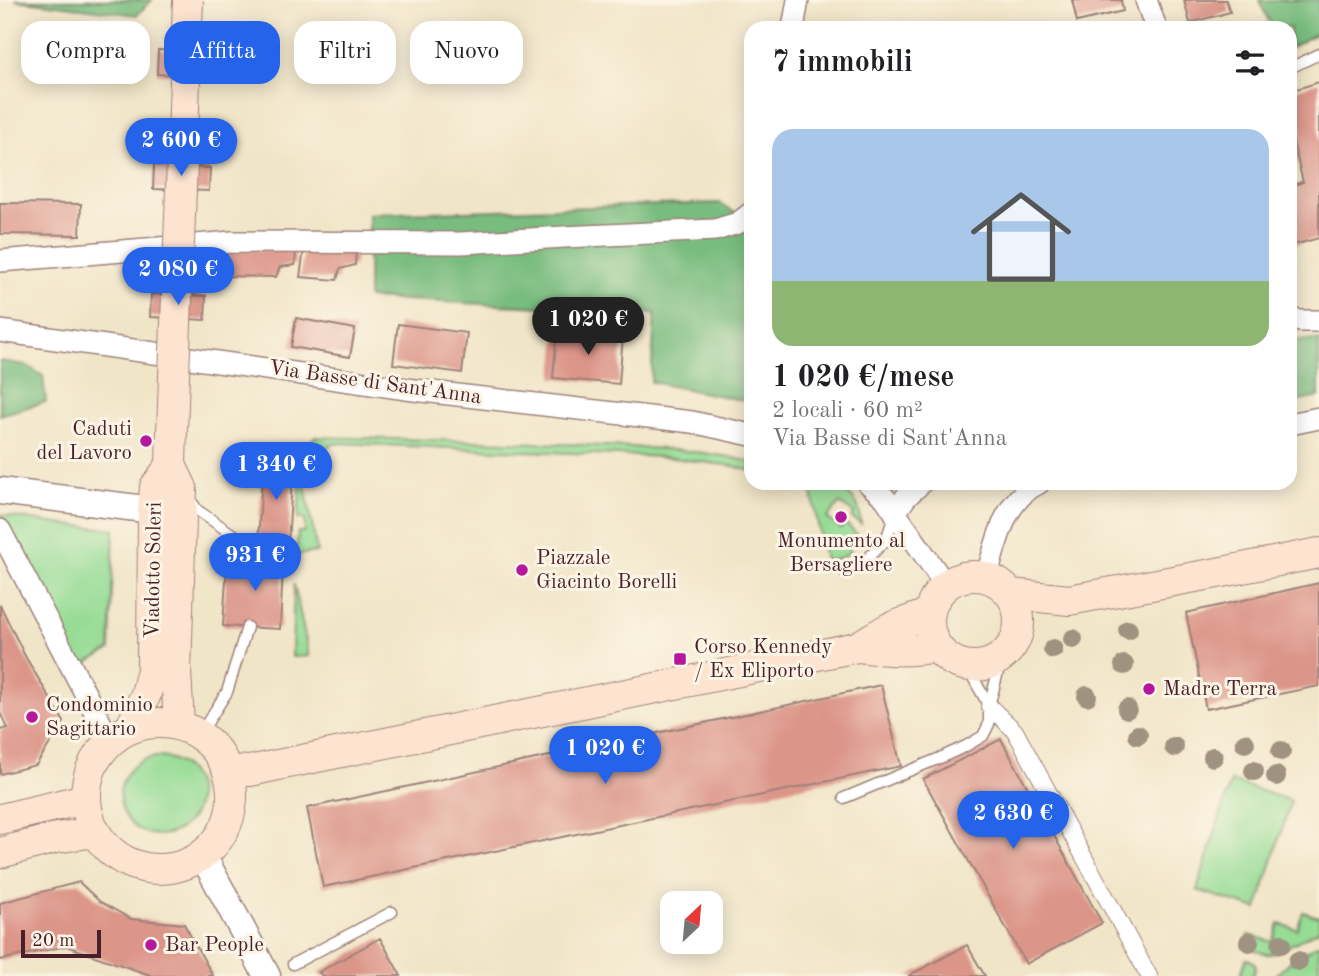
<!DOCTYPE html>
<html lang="it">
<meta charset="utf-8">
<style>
:root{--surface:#fff;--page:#f6f6f6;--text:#202124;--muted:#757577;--line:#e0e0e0;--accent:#2563eb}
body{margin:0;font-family:"Old Standard TT",serif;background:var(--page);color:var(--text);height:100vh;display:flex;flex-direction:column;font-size:26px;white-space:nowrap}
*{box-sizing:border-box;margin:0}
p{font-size:23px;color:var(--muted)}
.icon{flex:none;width:38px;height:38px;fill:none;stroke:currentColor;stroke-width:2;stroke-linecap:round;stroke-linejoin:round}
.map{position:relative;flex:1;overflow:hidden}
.details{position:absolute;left:744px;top:21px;width:553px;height:469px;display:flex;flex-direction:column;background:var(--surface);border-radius:21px;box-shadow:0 4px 18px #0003}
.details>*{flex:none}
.top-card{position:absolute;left:21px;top:21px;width:618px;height:63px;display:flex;gap:14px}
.needle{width:46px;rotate:26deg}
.tools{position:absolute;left:660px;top:891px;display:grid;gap:14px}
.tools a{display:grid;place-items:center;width:63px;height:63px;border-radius:14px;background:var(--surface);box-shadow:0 4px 18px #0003;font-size:35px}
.scale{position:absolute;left:21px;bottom:18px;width:80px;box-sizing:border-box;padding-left:7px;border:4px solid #4a1f2b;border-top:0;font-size:19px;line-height:24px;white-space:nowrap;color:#4a1f2b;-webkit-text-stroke:5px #fcf5e5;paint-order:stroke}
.price{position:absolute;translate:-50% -60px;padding:0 16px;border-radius:24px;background:var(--accent);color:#fff;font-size:23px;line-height:46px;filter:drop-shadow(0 2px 4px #0008)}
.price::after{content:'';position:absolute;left:50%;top:42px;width:21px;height:16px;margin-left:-10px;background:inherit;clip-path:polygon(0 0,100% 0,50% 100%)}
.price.current{background:#222;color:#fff}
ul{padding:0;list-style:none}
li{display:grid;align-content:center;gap:14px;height:371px;padding:0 28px}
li+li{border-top:2px solid var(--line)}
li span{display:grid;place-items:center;height:217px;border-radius:21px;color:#555}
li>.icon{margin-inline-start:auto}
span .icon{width:126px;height:126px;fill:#fffc;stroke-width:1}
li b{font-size:30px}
h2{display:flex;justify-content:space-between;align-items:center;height:84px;padding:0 28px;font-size:30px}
.pill{padding:0 24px;border-radius:21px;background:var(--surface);box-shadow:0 4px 18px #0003;font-size:24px;line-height:63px}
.pill.current{background:var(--accent);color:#fff}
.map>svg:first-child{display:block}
</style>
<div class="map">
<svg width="1319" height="976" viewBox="0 0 1319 976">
<rect width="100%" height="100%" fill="#fcf5e5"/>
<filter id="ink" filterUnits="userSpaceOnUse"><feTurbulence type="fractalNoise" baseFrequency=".0143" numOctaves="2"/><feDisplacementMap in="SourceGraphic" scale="14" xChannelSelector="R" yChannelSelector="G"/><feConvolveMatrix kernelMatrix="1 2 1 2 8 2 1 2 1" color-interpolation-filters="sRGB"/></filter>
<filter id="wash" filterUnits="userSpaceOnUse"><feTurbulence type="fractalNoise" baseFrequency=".00686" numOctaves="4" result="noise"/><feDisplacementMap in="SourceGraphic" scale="28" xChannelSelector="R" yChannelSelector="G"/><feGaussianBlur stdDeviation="1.57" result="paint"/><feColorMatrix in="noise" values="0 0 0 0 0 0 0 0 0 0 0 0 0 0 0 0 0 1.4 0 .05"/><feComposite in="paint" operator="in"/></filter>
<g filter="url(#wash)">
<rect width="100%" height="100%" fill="#f1e5c8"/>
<path fill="#96dc95" stroke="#707e60" stroke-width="2" d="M314,437c91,2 182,4 272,8 54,3 113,3 165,17v9l-18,-5 -68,-9 -327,-14c-21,5 -30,15 -34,36l13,73 -21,3 2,-23h7v-13h-7l5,-68z
M793,483c22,0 55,-1 65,24 2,5 2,12 3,17l-9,-6 2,-5 -14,-10 -13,15 14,11 4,-6 12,11 -11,11 5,7 -11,6 -15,3 -14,-73z
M0,515l65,10 49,4 -4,121 -31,17 -79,-142z
M294,584l15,72 -17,1z
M120 796a39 39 0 1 1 78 0a39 39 0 1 1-78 0Z
M1231,781l60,20 -34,108 -60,-19z
M1303,912l16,5v13c-12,5 -42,25 -52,24 -7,-1 -15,-5 -22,-8l4,-11 24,7 6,-18 18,5z
M1319,944v32h-44l19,-18z
M1246,959h2l6,3 2,5 -3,9h-13z"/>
<path fill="#78bc7e" stroke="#616e54" stroke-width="2" d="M15,0h137l-15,15z
M1259,0h60v32l-29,16v-20h-18z
M719,203l32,19v180l-100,-20 4,-69 -287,-15 1,-84z
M1290,340h29v57l-29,6z
M0,361l26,4 17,11 3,26 -46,13z"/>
<g id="blocks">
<path fill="#dc9589" d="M1072,0h49l2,11 -46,11z
M1184,0h42l4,12 -40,11z
M158,50l56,2 -1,24 -56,-2z
M1319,82v156l-29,8v-60l13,-4 -13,-52v-39z
M154,165l56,3 -1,23 -56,-2z
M0,203l81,1 -1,31 -80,-1z
M227,249l69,1 -1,15 -15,2 -4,10 -51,-1z
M304,249l52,3 -1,13 -15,4 -3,11 -37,-3z
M151,294l55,2 -1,24 -55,-3z
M296,318l59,11 -5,28 -59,-10z
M398,324l69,9 -5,40 -69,-9z
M557,330l66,6 -4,48 -66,-6z
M263,461l30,2 -5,81 -30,-2z
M266,546l18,1 -4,82 -57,-3 4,-62 38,2z
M1319,583v103l-113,23 -20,-96z
M0,605l25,51 39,66 -28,43 -36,9v-44l8,-2 -8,-15z
M881,685l20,81 -578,121 -16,-79z
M1001,739l101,184 -76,41 -103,-185z
M79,882l20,19 32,18 53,5 29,52h-60l-87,-30 -66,14v-57z
M380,938l21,38h-79l-3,-4z
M967,945l18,31h-77z"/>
</g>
</g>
<g filter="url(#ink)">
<use href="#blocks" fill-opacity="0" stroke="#9e827a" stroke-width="2"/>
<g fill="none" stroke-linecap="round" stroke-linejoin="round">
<g stroke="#9e827a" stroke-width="13">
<path id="service" d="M1290,68l29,-14
M190,499l7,11 47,32 6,23
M844,571l20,-9 22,-22 9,-27
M966,665l23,41
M200,734l27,-42 20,-65
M844,798l96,-40 26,-12 17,-10 6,-12v-18l13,-49
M293,964l99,-52"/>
</g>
<g stroke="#9e827a" stroke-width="18">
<path id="pedestrian" d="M989,706l26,25 134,245"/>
</g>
<g stroke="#9e827a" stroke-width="24">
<path id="minor" d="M1146,0l10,28
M793,28l5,-28
M0,261l232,-19 229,1 103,-6 151,-7 23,-7 13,-10
M1290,318l10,3h19
M0,331l414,59 278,32 59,13
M1290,424l29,-6
M868,483l17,15 61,88
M895,513l11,-16 15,-14
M0,530l110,211
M986,578c11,-35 17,-78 53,-95"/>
</g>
<g stroke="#9e827a" stroke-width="29">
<path id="tertiary" d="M0,491l153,19
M203,856l64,120"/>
</g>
<g stroke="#9e827a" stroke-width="32">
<path id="secondary" d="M172,431l-1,34 11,23 -6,183 3,54
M929 621a45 45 0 1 1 90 0a45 45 0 1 1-90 0Z
M1011,594l58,6 143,-26 107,-21
M857,647c30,4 51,5 80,0
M86 796a73 73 0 1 1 146 0a73 73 0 1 1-146 0Z
M131,727l15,-33 6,-24 1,-160 2,-23 16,-22
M229,770l21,1 23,-5 584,-119 32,-19 41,-15
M0,819l85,-20
M0,853l56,-15 39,-6"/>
</g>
<use href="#service" stroke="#fff" stroke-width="10"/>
<use href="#pedestrian" stroke="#fff" stroke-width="16"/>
<use href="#minor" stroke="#fff" stroke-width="21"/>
<use href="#tertiary" stroke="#fff" stroke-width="26"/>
<use href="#secondary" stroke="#fde4d1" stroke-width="30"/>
<g stroke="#9e827a" stroke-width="32" stroke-linecap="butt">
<path id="secondary-bridge" d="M172,431l16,-431"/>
</g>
<use href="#secondary-bridge" stroke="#fde4d1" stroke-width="30"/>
</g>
<g fill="#a09280">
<circle cx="1128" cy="630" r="10"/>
<circle cx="1073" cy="639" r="10"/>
<circle cx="1053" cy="649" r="10"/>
<circle cx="1124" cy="665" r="10"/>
<circle cx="1087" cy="696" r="10"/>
<circle cx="1127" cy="709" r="10"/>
<circle cx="1138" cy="735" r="10"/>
<circle cx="1245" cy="743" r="10"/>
<circle cx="1174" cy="747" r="10"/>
<circle cx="1281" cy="751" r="10"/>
<circle cx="1213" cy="757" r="10"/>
<circle cx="1254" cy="771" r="10"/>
<circle cx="1276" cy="776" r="10"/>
<circle cx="1249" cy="942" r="10"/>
<circle cx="1281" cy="944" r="10"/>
<circle cx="1298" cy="961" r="10"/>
</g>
</g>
<g fill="#b5179e" stroke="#fcf5e5" stroke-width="2.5">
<circle cx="146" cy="441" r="7"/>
<circle cx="841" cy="517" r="7"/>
<circle cx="522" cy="570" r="7"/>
<rect x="673" y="652" width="14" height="14" rx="3.5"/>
<circle cx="1149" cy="689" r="7"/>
<circle cx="32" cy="717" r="7"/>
<circle cx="151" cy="945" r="7"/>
</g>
<g text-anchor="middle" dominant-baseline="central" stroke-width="6" stroke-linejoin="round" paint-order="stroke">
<g font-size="21" fill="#4a1f2b" stroke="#fcf5e5">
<text transform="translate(375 383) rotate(8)">Via Basse di Sant'Anna</text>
<text transform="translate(154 570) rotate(-89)">Viadotto Soleri</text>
</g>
<g font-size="21" fill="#4a1f2b" stroke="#fcf5e5" text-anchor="start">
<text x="132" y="429" text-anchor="end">Caduti<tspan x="132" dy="24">del Lavoro</tspan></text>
<text x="841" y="541" text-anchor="middle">Monumento al<tspan x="841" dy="24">Bersagliere</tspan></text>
<text x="536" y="558">Piazzale<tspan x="536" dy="24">Giacinto Borelli</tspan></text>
<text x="694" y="647">Corso Kennedy<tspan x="694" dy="24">/ Ex Eliporto</tspan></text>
<text x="1163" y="689">Madre Terra</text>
<text x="46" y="705">Condominio<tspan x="46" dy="24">Sagittario</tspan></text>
<text x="165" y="945">Bar People</text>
</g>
</g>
</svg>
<div class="tools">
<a><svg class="needle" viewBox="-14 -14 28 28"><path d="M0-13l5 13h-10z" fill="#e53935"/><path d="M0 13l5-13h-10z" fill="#757577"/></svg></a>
</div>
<div class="scale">20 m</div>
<b class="price" style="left:181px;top:178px">2 600 €</b>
<b class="price" style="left:178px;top:307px">2 080 €</b>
<b class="price current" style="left:588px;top:357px">1 020 €</b>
<b class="price" style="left:276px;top:502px">1 340 €</b>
<b class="price" style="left:255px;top:593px">931 €</b>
<b class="price" style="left:605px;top:786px">1 020 €</b>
<b class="price" style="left:1013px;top:851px">2 630 €</b>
<div class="top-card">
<a class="pill">Compra</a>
<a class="pill current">Affitta</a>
<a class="pill">Filtri</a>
<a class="pill">Nuovo</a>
</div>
<section class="details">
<h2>7 immobili<svg class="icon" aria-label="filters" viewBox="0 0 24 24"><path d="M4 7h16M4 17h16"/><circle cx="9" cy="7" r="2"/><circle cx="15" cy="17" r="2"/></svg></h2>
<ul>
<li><span style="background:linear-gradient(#a9c7e8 70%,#8fb573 0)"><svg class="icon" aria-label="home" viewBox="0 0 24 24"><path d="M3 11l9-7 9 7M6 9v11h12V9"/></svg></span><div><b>1 020 €/mese</b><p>2 locali · 60 m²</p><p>Via Basse di Sant'Anna</p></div></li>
</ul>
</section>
</div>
